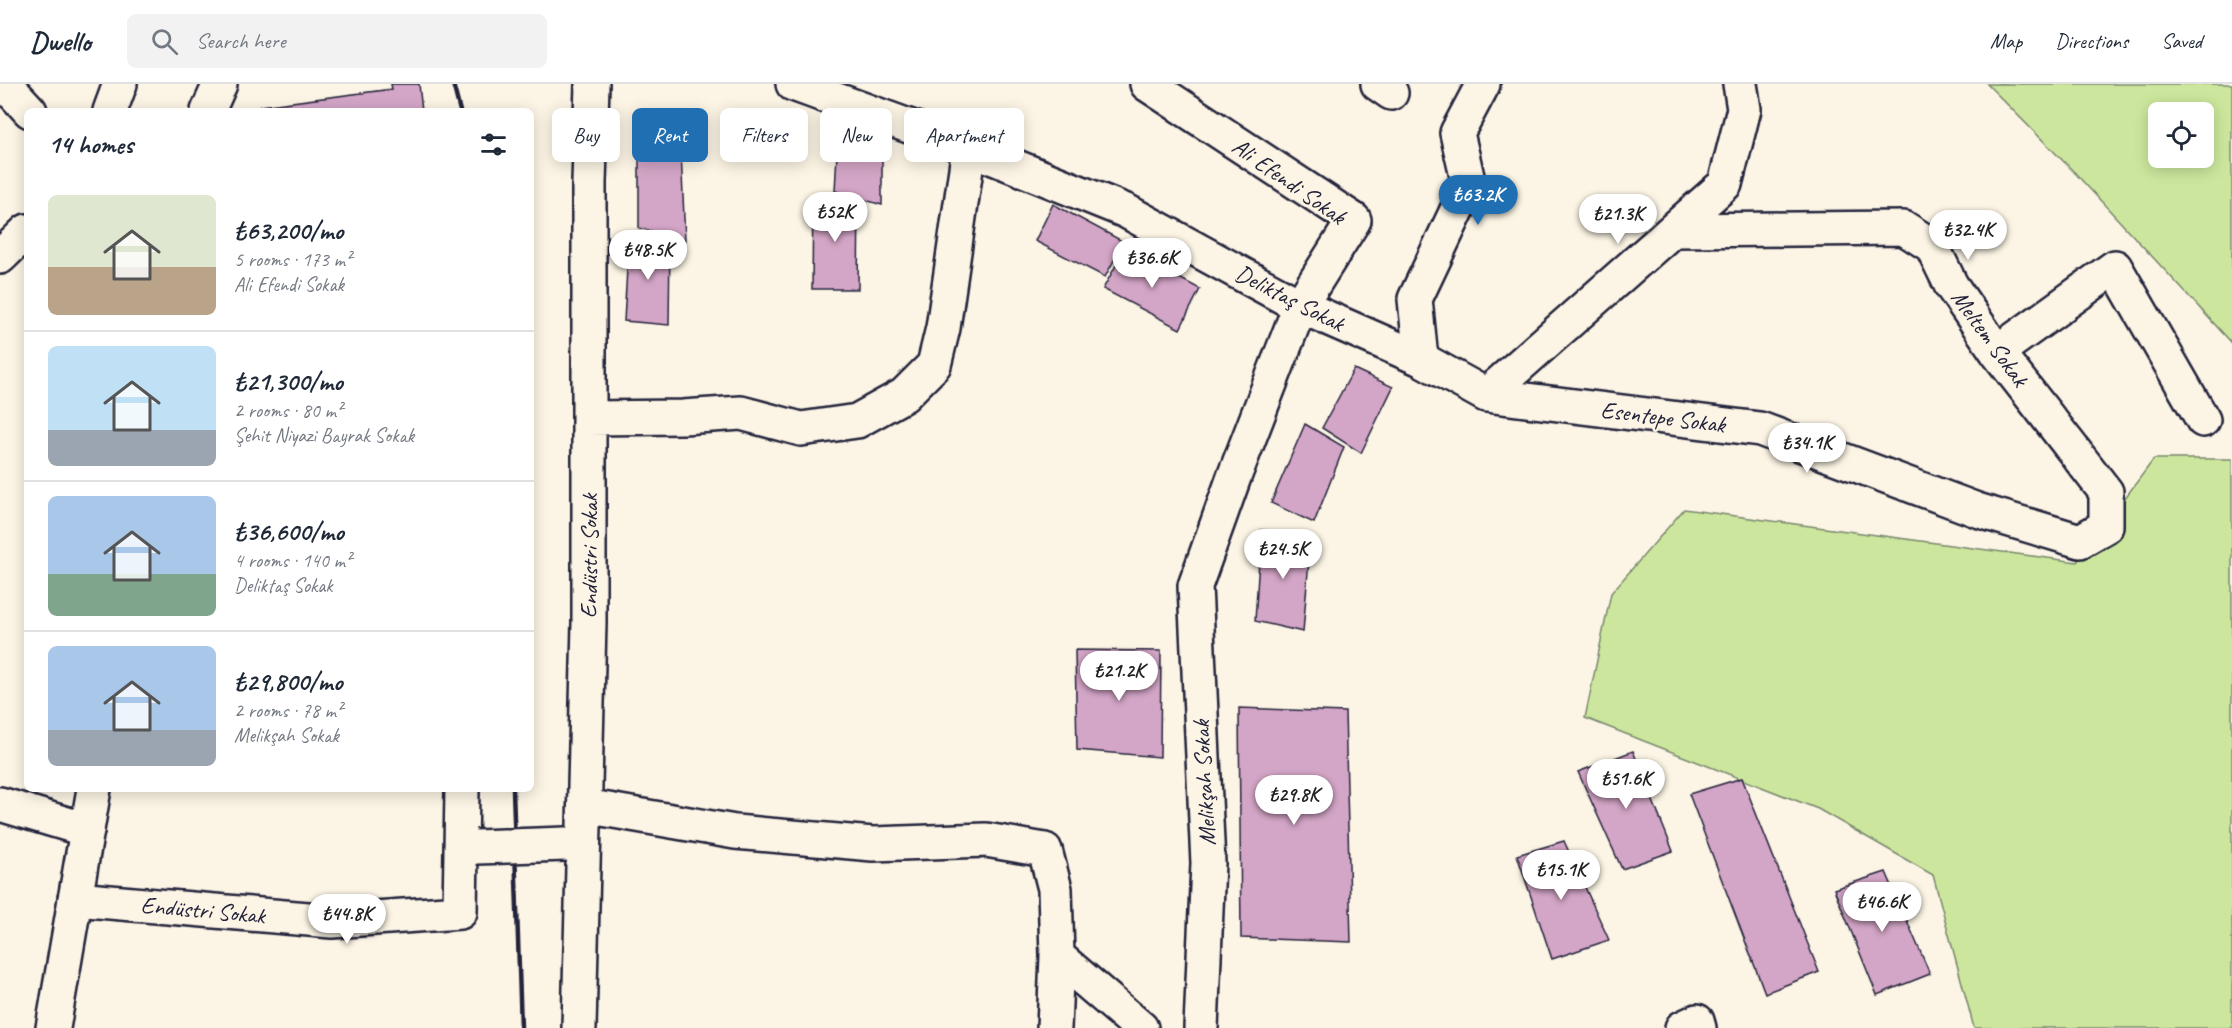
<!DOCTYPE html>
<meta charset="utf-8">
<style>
:root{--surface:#fff;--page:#f2f2f3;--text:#1f2937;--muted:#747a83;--line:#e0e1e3;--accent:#1f6fb2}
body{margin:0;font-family:Caveat,sans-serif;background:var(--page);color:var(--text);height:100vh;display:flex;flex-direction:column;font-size:22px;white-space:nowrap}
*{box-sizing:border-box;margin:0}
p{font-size:20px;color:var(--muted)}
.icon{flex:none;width:33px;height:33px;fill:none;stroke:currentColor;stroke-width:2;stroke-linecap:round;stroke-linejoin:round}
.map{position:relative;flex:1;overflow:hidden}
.drawer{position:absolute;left:24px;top:24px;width:510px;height:684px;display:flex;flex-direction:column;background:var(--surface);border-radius:9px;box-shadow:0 3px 15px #0003}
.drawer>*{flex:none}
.top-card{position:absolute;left:552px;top:24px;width:570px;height:54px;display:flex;gap:12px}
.buttons{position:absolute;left:2148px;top:18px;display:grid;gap:12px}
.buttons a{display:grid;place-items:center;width:66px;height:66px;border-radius:9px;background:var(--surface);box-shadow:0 3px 15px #0003;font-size:30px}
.price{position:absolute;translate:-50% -51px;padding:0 14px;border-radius:21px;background:#fff;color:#222;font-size:20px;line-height:39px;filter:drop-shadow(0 2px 3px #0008)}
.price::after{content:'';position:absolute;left:50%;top:36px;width:18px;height:14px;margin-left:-9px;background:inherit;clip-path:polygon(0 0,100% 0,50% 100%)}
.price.on{background:var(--accent);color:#fff}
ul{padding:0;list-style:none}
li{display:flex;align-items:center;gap:18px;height:150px;padding:0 24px}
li+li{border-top:2px solid var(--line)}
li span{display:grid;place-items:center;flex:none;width:168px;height:120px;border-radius:9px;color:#555}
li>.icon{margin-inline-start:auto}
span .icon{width:72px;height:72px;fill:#fffc;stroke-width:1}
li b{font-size:26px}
h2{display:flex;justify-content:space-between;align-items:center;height:72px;padding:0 24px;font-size:26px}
.tag{padding:0 21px;border-radius:9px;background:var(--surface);box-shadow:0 3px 15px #0003;font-size:21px;line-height:54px}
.tag.on{background:var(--accent);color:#fff}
header{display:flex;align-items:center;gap:36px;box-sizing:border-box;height:84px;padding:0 30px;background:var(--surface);border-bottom:2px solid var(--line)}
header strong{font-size:28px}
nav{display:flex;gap:33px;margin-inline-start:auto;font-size:21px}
.search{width:420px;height:54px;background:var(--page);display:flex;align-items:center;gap:15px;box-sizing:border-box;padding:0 21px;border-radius:9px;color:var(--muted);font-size:22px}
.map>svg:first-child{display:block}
</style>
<header>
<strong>Dwello</strong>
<div class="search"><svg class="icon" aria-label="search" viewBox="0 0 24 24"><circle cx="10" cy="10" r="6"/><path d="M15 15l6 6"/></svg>Search here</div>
<nav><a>Map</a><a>Directions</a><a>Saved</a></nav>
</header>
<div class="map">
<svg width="2232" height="944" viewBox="0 0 2232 944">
<rect width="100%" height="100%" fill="#fcf5e5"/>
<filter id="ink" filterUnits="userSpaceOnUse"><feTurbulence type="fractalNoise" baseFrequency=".0167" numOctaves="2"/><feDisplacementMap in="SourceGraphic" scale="12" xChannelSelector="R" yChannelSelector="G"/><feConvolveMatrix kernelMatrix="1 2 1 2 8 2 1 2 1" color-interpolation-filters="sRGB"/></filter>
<g filter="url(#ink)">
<path fill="#cce79d" stroke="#77846c" stroke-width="1.5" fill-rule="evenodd" d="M1987,0h245v259l-156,-169zM2158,28h46v46h-46z
M2154,375h78v569h-258l-41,-153 -115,-66 -233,-91 26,-125 73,-84 393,53z"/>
<path fill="#d3a5c6" stroke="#22223b" stroke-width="1.5" d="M391,0h28l3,27h-161v-5l131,-17z
M839,32l43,8v81l-47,-14z
M681,67l4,89 -46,-12v-73z
M813,111l46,5 -1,89h-46z
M1053,120l71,38 -19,35 -70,-36z
M629,150l41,8 -1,83 -45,-4z
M1125,165l75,40 -20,40 -77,-40z
M1354,285l39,18 -32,66 -39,-25z
M1305,340l39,23 -30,76 -43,-20z
M1261,446l50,6 -8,96 -48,-11z
M1075,566l86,1 -1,106 -83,-7z
M1239,624l106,4 6,230 -110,-4z
M1633,667l40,100 -51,18 -44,-97z
M1742,694l77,194 -54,21 -76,-199z
M1564,757l45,99 -57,19 -35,-104z
M1886,788l44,102 -53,21 -43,-106z"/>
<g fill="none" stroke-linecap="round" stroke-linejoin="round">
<g stroke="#22223b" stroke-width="38">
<path id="minor" d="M793,0l176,64 157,63 174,95 121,53 65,36 274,34 217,81 103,31 26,-15v-34l-109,-140 -46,-67 -19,-39 -28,-18 -229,2
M1147,0l207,136 -54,86 -66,171 -39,109 13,277 -7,165
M1378,0l13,9
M110,27l10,-27
M208,27l12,-27
M0,173l27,-26
M1997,268l118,-85 88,153
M1421,275l-6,-60 54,-114 -12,-52 26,-49
M1486,311l239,-211 19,-75 -4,-25
M589,334l94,-1 58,-4 60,16 56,-8 47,-26 30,-30 9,-37 26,-180
M0,720l87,26
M585,722l150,26 138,12 113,-4 59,10 10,39 2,67 -3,72
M75,815l257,22 128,-9 2,-123
M1057,872l84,72
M579,944l10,-405v-440l3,-99
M1682,944l15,-7 2,7"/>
</g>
<g stroke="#22223b" stroke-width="38">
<path id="major" d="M5,0l25,27
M53,944l41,-239"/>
</g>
<use href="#minor" stroke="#fcf5e5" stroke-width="33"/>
<use href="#major" stroke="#fcf5e5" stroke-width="33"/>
<path stroke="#22223b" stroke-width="4.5" d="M453,0l7,27
M513,705l8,239"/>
<g stroke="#22223b" stroke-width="38" stroke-linecap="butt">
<path id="minor-bridge" d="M476,763l90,-3"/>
</g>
<use href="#minor-bridge" stroke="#fcf5e5" stroke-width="33"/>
</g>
</g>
<g text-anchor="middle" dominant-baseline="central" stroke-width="5" stroke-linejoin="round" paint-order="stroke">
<g font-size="24" fill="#22223b" stroke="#fcf5e5">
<text transform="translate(1289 97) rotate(35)">Ali Efendi Sokak</text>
<text transform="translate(1290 214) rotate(27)">Deliktaş Sokak</text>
<text transform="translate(1990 254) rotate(54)">Meltem Sokak</text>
<text transform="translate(1663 333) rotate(7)">Esentepe Sokak</text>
<text transform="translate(589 472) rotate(-90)">Endüstri Sokak</text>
<text transform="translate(1204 699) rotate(-93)">Melikşah Sokak</text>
<text transform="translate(203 826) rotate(5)">Endüstri Sokak</text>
</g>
</g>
</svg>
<div class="buttons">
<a><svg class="icon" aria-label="locate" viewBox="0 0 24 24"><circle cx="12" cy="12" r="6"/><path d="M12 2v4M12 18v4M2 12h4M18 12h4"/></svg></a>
</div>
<b class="price on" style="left:1478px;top:142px">₺63.2K</b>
<b class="price" style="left:835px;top:159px">₺52K</b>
<b class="price" style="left:1618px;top:161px">₺21.3K</b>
<b class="price" style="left:1968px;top:177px">₺32.4K</b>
<b class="price" style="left:648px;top:197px">₺48.5K</b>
<b class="price" style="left:1152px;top:205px">₺36.6K</b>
<b class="price" style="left:1807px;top:390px">₺34.1K</b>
<b class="price" style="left:1283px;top:496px">₺24.5K</b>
<b class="price" style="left:1119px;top:618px">₺21.2K</b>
<b class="price" style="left:1626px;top:726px">₺51.6K</b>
<b class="price" style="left:1294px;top:742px">₺29.8K</b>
<b class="price" style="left:1561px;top:817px">₺15.1K</b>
<b class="price" style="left:1882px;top:849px">₺46.6K</b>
<b class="price" style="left:347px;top:861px">₺44.8K</b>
<div class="top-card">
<a class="tag">Buy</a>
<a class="tag on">Rent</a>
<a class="tag">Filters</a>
<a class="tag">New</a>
<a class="tag">Apartment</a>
</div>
<section class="drawer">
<h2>14 homes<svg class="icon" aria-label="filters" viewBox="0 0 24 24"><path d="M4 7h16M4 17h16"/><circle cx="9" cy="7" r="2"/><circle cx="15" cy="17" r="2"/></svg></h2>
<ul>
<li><span style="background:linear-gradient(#dfe7d0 60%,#b9a48a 0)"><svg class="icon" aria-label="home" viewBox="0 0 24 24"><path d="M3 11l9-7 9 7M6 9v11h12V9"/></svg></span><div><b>₺63,200/mo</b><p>5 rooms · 173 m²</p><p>Ali Efendi Sokak</p></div></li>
<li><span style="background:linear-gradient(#bfe0f5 70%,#9aa5b1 0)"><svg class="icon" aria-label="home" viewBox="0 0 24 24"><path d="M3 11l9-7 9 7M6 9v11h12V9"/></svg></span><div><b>₺21,300/mo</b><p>2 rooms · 80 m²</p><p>Şehit Niyazi Bayrak Sokak</p></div></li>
<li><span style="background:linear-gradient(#a9c7e8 65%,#7fa58c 0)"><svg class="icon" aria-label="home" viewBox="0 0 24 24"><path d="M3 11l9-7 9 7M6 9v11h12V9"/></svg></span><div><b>₺36,600/mo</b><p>4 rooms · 140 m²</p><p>Deliktaş Sokak</p></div></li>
<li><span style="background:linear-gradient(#a9c7e8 70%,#9aa5b1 0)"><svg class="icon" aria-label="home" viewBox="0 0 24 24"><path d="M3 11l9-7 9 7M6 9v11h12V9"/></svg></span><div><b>₺29,800/mo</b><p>2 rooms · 78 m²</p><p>Melikşah Sokak</p></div></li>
</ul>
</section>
</div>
